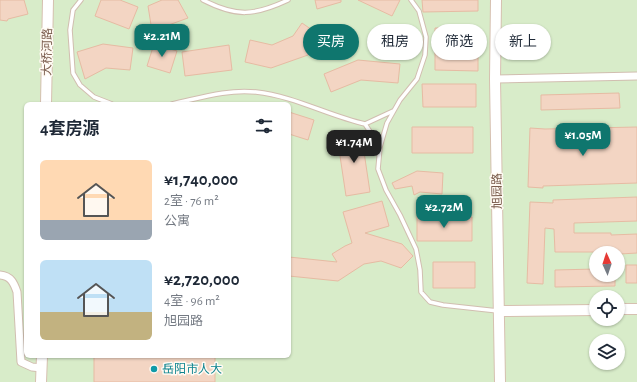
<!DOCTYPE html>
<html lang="zh">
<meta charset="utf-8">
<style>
:root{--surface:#fff;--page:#f2f2f3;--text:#1f2937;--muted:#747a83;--accent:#0f766e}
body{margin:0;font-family:"Alegreya Sans","Noto Sans SC",sans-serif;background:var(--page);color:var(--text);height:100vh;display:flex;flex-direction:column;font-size:15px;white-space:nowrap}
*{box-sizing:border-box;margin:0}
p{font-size:13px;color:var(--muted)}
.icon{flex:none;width:22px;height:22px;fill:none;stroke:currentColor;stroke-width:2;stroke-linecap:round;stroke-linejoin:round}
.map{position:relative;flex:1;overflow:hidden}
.side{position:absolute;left:24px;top:102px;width:267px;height:256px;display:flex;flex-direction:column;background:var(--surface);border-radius:6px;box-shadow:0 1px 3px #0004}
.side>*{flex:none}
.guide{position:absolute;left:303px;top:24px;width:274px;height:36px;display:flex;gap:8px}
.needle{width:26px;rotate:357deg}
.controls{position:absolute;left:589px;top:246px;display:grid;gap:8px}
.controls a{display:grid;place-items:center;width:36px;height:36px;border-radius:50%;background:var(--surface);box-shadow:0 1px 3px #0004;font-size:20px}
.price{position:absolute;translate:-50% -34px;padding:0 9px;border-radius:8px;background:var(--accent);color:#fff;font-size:13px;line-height:26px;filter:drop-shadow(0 1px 2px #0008)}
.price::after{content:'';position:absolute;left:50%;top:24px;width:12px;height:9px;margin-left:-6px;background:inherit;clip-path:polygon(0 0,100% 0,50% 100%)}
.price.current{background:#222;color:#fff}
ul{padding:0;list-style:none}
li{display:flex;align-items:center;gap:12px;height:100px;padding:0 16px}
li span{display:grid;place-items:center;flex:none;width:112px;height:80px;border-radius:6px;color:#555}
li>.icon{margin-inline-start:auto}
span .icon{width:48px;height:48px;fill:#fffc;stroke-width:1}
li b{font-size:17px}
h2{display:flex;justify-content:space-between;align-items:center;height:48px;padding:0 16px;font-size:17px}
.pill{padding:0 14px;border-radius:18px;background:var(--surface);box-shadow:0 1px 3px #0004;font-size:14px;line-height:36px}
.pill.current{background:var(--accent);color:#fff}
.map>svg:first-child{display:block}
</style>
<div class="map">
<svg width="637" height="382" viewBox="0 0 637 382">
<rect width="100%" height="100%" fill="#fdf6ec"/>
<path fill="#d8ecc9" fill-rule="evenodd" d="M0,0h637v382h-637zM26,104h263v252h-263zM596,253h22v22h-22zM596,297h22v22h-22zM596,341h22v22h-22z"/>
<path fill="#f3d5c3" stroke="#e6bba3" d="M0,0h24l4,14 -20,5 -1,2 -7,-1z
M101,0h19l18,7 -9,22 -34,-13z
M162,0h16l10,18 -36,13 -4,-25z
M315,0h26v2l-24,7z
M358,0h42l-8,16z
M422,0h56v11l-55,1z
M302,23l19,13 -13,19 -37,13 -26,-6 5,-22 22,5 21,-9z
M435,28h43v43l-43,-1z
M103,44l30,4 -3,22 -24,-2 -21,11 -8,-27z
M154,44l23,7 -7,22 -23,-7z
M229,45l3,25 -47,6 -3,-24z
M358,60l42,4 -2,19 -37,-3 -30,12 -7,-18z
M422,84h54v23h-53z
M619,93l1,15 -79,2v-15z
M289,112l25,8 -6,20 -19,-6z
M412,127h61v26h-61z
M637,127v56l-94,3v2l-15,-1 2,-59 15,1z
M361,132l9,60 -24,4 -9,-60z
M417,171l26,2 -1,21 -22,-2 -6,3 -2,-9 -17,3 -3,-6z
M637,197v24l-63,2v10h37v2l26,-1v19l-17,1v-2h-65l-1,-23 -9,-1 -2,56 -16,-1 3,-81 23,1v-3z
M382,201l7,25 -24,7 37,11 11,12 -12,12 -20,-7 -17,3 -26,17 -49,-5v-19l48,5 -5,-8 13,-8 7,-3 -9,-31z
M417,216l55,1v24h-55z
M433,262h42v26h-42z
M626,265h11v18h-11z
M596,269v6h19v11l-60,1v-17z
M94,356h121v26h-121z"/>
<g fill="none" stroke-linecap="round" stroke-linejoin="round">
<g stroke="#d1beb0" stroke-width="5.5">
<path id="lane" d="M81,0l-8,10 -3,20 3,43 7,12 14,12 18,7
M203,0c33,17 51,16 85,0
M411,0l8,11 7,26 -1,18 -8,24 -17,21 -13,23 -7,24 -2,22 8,21 14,25 16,34 4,21 1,22 9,10 13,3 55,6
M172,104c28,-6 55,-15 84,-12 38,4 73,24 109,32l15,23
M365,124l28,-13"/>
</g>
<g stroke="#d1beb0" stroke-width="9">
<path id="street" d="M495,79l142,-3
M0,275c11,1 14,8 17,17l4,70 11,5 10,1"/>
</g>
<g stroke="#d6c0b0" stroke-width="12">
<path id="secondary" d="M496,0l-1,79 5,303
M46,104l2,-104
M618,309h19
M499,311l97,-1
M41,382l1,-26"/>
</g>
<use href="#lane" stroke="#fff" stroke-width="3.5"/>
<use href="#street" stroke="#fff" stroke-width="7"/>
<use href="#secondary" stroke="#fff" stroke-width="10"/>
</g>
<circle fill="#0f9aa8" stroke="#fffaf3" stroke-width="1.5" cx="154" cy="369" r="4"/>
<g text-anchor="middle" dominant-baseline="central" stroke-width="3" stroke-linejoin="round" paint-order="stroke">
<g font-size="12" fill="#7a5c4d" stroke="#fffaf3">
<text transform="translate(47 52) rotate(-89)">大桥河路</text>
<text transform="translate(497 191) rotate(-91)">旭园路</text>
</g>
<g font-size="12" fill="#0d838f" stroke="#fffaf3" text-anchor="start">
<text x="162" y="369">岳阳市人大</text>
</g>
</g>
</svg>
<div class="controls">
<a><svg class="needle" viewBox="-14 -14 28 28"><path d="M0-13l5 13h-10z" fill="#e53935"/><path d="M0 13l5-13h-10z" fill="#747a83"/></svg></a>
<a><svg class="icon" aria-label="locate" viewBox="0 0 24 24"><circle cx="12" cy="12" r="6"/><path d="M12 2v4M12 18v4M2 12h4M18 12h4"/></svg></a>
<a><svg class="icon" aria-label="layers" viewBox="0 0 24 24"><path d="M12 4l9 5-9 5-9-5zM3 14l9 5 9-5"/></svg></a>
</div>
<b class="price" style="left:162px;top:58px">¥2.21M</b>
<b class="price" style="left:583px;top:157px">¥1.05M</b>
<b class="price current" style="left:354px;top:164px">¥1.74M</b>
<b class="price" style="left:444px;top:229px">¥2.72M</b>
<div class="guide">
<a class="pill current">买房</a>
<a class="pill">租房</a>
<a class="pill">筛选</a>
<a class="pill">新上</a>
</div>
<section class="side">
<h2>4套房源<svg class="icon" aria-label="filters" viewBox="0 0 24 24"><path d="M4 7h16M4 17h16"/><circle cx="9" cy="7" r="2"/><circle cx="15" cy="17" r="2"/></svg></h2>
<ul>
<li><span style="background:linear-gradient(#ffd9b3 75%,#9aa5b1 0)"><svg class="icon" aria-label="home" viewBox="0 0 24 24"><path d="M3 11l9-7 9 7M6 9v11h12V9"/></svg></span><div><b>¥1,740,000</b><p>2室 · 76 m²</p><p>公寓</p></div></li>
<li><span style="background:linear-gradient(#bfe0f5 65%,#c2b280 0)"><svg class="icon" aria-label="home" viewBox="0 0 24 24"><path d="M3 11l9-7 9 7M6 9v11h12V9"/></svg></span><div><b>¥2,720,000</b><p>4室 · 96 m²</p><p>旭园路</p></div></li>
</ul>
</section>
</div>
